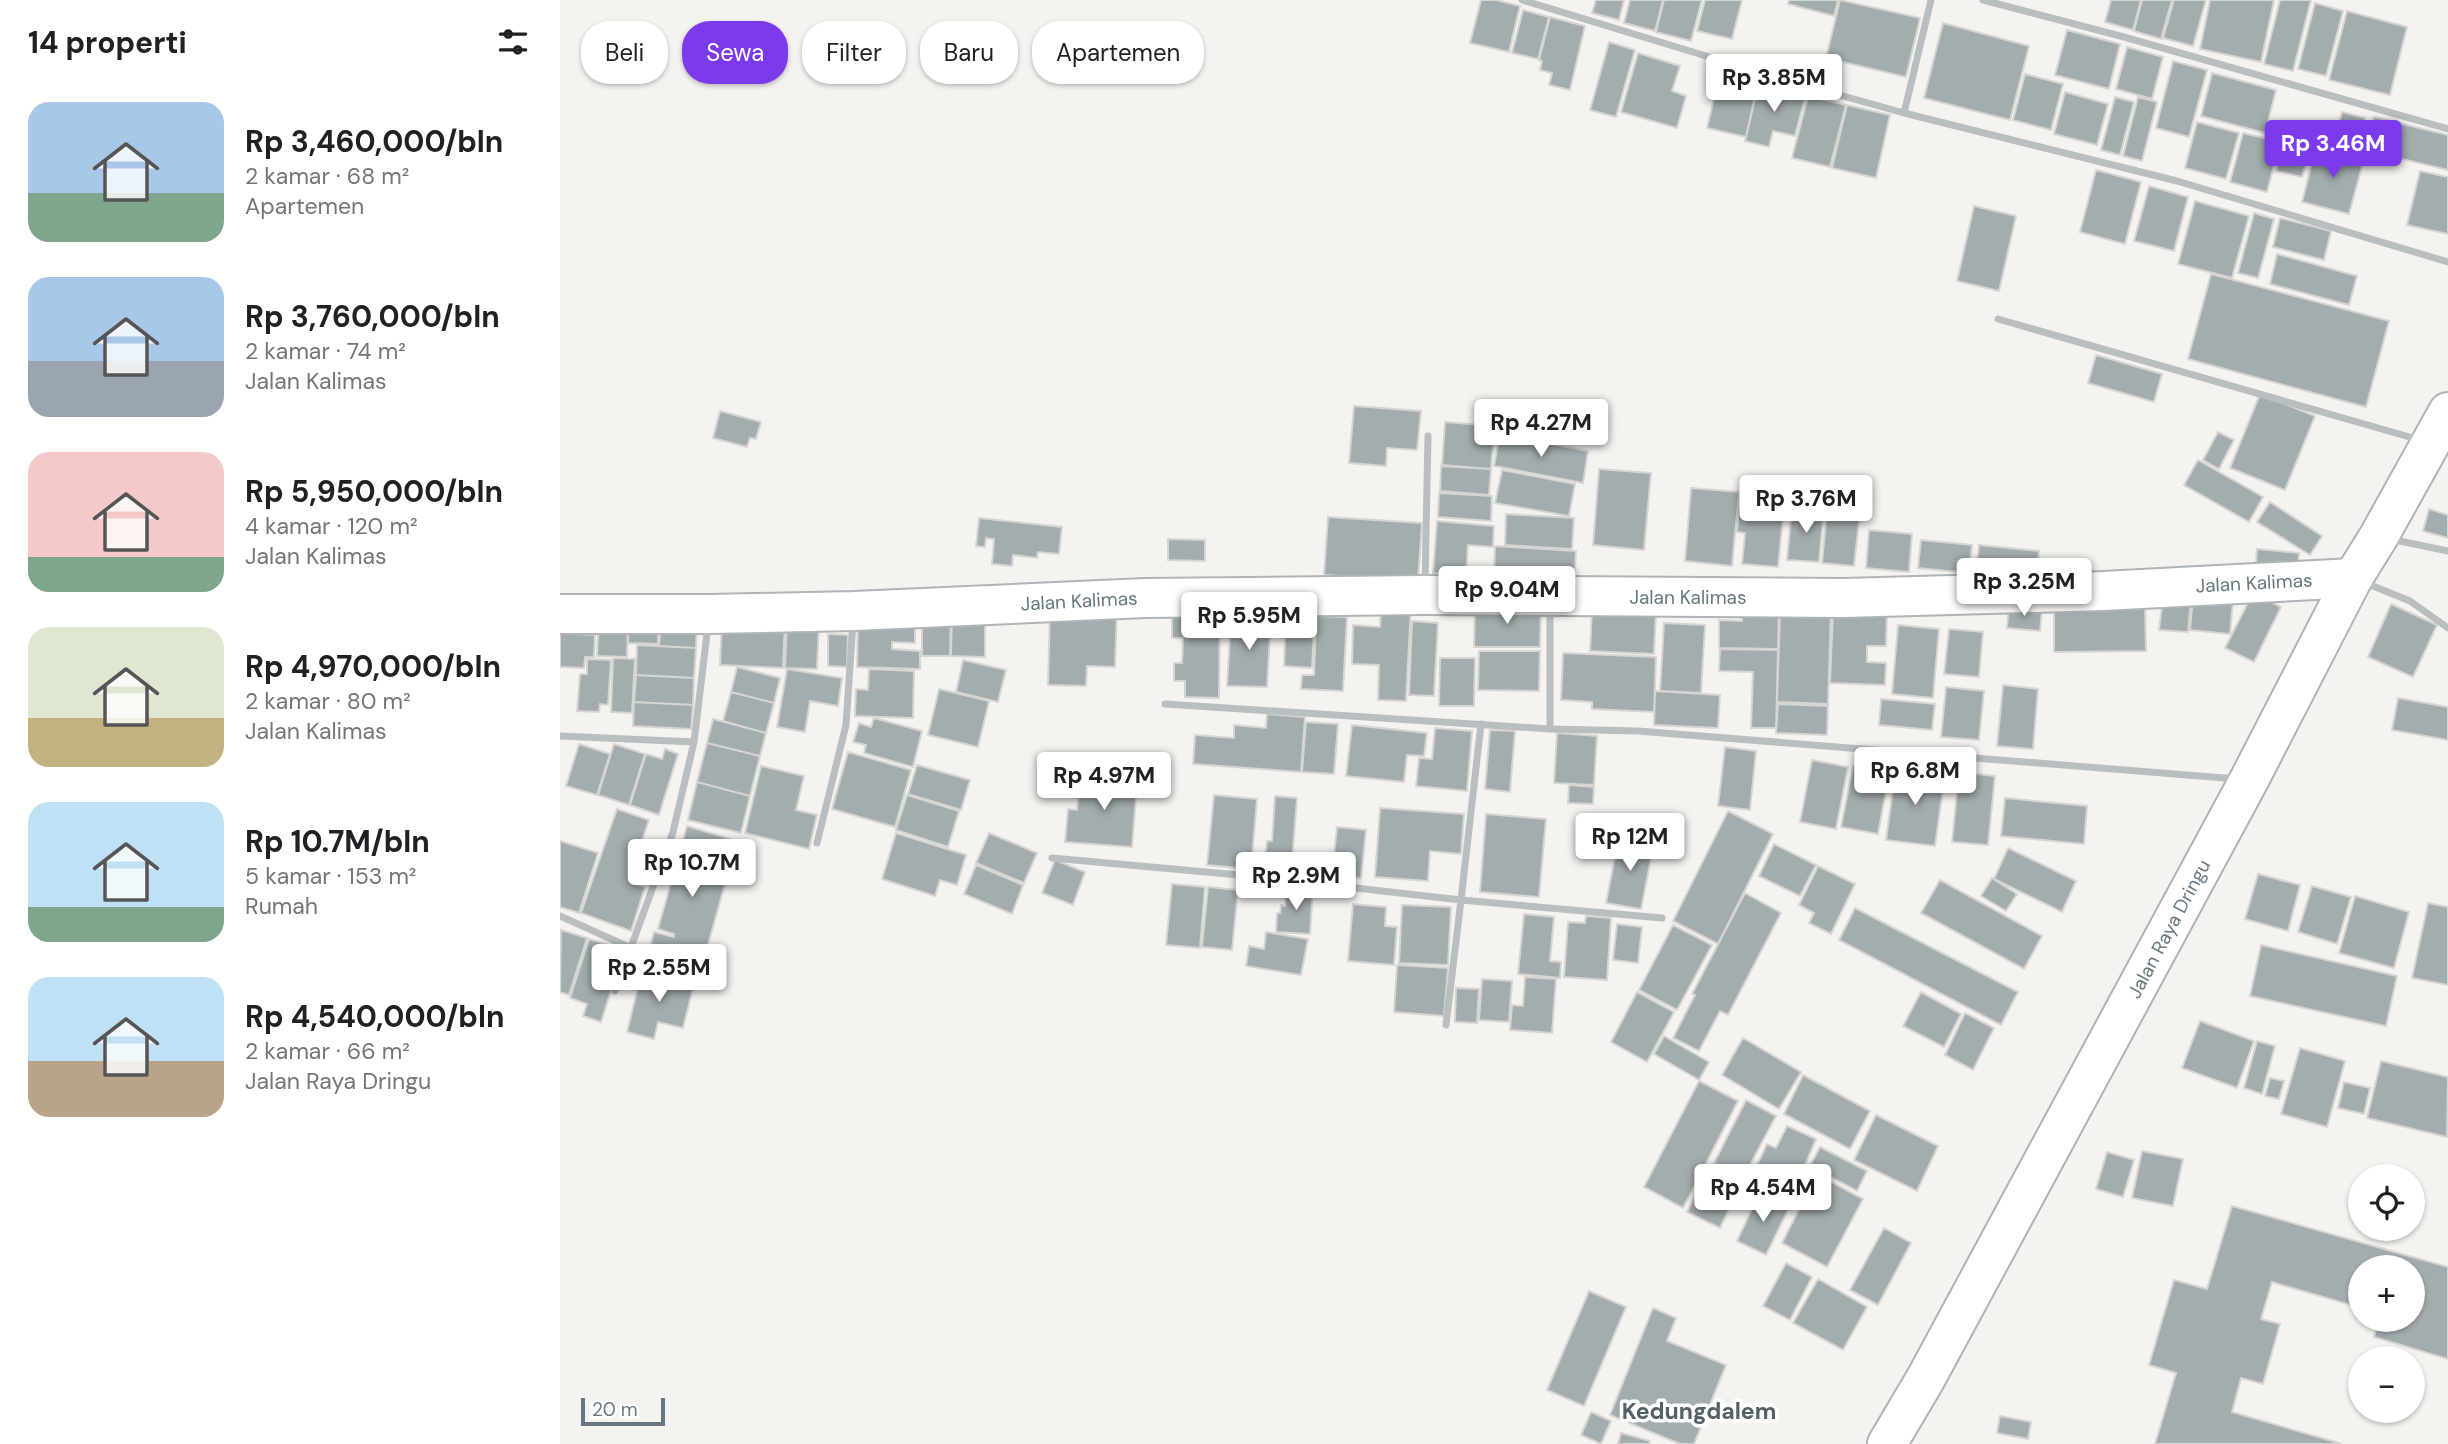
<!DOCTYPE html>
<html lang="id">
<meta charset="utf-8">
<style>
:root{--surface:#fff;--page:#f2f2f2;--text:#202124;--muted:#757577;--accent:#7c3aed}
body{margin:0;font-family:"DM Sans",sans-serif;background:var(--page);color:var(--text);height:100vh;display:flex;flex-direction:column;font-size:26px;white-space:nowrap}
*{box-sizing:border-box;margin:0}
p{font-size:23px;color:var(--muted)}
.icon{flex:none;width:38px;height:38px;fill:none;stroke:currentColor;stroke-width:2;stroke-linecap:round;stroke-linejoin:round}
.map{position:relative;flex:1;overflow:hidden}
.drawer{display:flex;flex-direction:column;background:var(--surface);width:560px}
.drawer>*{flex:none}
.hud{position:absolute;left:21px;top:21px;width:665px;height:63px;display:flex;gap:14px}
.tools{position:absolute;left:1788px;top:1164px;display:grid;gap:14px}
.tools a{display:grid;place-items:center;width:77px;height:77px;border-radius:50%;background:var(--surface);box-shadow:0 2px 5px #0004;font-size:35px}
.scale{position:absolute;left:21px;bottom:18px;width:84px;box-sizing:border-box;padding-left:7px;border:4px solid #66787f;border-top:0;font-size:19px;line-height:24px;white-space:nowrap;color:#66787f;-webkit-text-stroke:5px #fff;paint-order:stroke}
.price{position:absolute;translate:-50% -60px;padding:0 16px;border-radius:7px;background:#fff;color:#222;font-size:23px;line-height:46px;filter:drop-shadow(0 2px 4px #0008)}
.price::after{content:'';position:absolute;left:50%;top:42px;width:21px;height:16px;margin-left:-10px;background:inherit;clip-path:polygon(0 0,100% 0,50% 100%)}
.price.on{background:var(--accent);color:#fff}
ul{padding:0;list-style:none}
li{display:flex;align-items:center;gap:21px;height:175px;padding:0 28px}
li span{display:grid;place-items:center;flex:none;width:196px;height:140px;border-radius:21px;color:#555}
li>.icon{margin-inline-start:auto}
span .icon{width:84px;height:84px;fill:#fffc;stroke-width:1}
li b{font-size:30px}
h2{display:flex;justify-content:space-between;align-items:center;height:84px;padding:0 28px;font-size:30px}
.pill{padding:0 24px;border-radius:28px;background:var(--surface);box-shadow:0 2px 5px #0004;font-size:24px;line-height:63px}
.pill.on{background:var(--accent);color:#fff}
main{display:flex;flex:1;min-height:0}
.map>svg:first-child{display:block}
</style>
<main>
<section class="drawer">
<h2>14 properti<svg class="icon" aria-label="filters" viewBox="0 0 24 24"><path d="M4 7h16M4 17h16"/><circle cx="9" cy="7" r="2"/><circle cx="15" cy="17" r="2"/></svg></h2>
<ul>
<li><span style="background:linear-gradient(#a9c7e8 65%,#7fa58c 0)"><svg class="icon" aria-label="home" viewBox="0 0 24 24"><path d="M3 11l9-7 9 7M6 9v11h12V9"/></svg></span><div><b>Rp 3,460,000/bln</b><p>2 kamar · 68 m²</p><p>Apartemen</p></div></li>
<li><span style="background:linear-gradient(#a9c7e8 60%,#9aa5b1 0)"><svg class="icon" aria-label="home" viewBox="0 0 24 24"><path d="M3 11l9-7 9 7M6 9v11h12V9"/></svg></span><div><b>Rp 3,760,000/bln</b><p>2 kamar · 74 m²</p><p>Jalan Kalimas</p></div></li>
<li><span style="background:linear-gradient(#f6c9c9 75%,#7fa58c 0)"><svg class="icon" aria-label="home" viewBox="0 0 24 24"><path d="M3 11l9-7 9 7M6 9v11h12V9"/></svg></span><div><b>Rp 5,950,000/bln</b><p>4 kamar · 120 m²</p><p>Jalan Kalimas</p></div></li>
<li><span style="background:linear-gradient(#dfe7d0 65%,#c2b280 0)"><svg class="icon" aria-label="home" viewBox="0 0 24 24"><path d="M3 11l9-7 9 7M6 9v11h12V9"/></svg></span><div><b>Rp 4,970,000/bln</b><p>2 kamar · 80 m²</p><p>Jalan Kalimas</p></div></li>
<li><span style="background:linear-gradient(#bfe0f5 75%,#7fa58c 0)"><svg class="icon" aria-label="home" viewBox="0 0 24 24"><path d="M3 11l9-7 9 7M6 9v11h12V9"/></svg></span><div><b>Rp 10.7M/bln</b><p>5 kamar · 153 m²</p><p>Rumah</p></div></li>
<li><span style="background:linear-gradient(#bfe0f5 60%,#b9a48a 0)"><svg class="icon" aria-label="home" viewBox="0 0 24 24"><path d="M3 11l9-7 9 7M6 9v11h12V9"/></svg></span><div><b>Rp 4,540,000/bln</b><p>2 kamar · 66 m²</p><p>Jalan Raya Dringu</p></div></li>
</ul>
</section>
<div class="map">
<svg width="1888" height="1444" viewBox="0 0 1888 1444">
<rect width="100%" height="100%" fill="#f4f3f0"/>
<path fill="#a3acaf" stroke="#d5d5d3" stroke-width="2" d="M921,0h15l24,6 -11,46 -39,-9z
M1036,0h28l-5,20 -27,-7z
M1070,0h33l-8,31 -31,-8z
M1104,0h38l-11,41 -35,-9z
M1145,0h37l-10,39 -35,-8z
M1229,0h49l-4,16 -46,-12z
M1280,0l80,18 -14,59 -80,-19z
M1551,0h30l-8,30 -28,-8z
M1582,0h30l-11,39 -27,-8z
M1614,0h32l-13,46 -30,-8z
M1650,0h64l-13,62 -61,-13z
M1720,0h31l-18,71 -29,-7z
M1755,3l28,8 -17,65 -28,-7z
M963,10l26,7 -11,42 -26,-6z
M1787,11l60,16 -17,68 -61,-15z
M990,17l35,9 -15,64 -21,-5 3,-12 -12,-3 2,-9 -3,-1z
M1383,23l86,23 -19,74 -86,-22z
M1507,30l53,14 -11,45 -54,-14z
M1049,42l26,8 -19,67 -26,-7z
M1567,47l36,10 -11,42 -36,-10z
M1078,53l42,13 -8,25 14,5 -9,32 -56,-16z
M1613,61l34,9 -18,67 -33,-9z
M1160,73l38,9 -12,55 -39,-9z
M1652,73l64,17 -11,43 -64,-17z
M1465,74l38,10 -12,46 -38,-10z
M1199,83l47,11 -11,42 -22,-5 -4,16 -24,-6z
M1505,92l43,12 -11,41 -43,-11z
M1248,96l38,9 -16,62 -38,-9z
M1555,97l19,5 -14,53 -19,-5z
M1578,97l19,5 -15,59 -19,-5z
M1287,105l43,10 -14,63 -44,-10z
M1782,112l23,6 -9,34 -23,-6z
M1814,117l74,18v35l-83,-20z
M1637,122l42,11 -13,46 -41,-11z
M1727,129l26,7 -11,41 -26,-6z
M1683,133l37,9 -13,50 -37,-10z
M1756,147l48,12 -15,55 -47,-12z
M1536,170l45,12 -16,62 -45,-12z
M1860,171l28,6v57l-41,-9z
M1589,186l39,11 -14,54 -40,-10z
M1635,201l54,15 -17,62 -54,-14z
M1414,206l42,10 -17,75 -42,-10z
M1694,213l20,6 -16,59 -20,-5z
M1720,218l51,13 -7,29 -51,-13z
M1717,254l80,22 -8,29 -79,-21z
M1651,274l178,47 -23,86 -178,-48z
M1536,355l66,19 -8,28 -66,-19z
M1700,394l55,22 -30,74 -55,-22z
M794,406l67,5 -4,39 -30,-2 -1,18 -37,-3z
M160,411l41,11 -5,17 -6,-1 -3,9 -34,-9z
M885,422l50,4 -4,43 -49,-4z
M1658,432l16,8 -15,29 -16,-9z
M940,434l88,17 -5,32 -89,-17z
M1638,460l65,37 -14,25 -65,-37z
M881,466l50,3 -2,26 -49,-4z
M1039,469l52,4 -7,77 -51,-5z
M942,470l73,14 -6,32 -74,-13z
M1131,488l48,4 -7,74 -47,-5z
M879,493l53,3 -1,25 -53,-4z
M1180,493l45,4 -7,70 -36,-3 3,-31 -8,-1z
M1710,502l52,34 -12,19 -53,-33z
M1232,507l32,2 -5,53 -32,-2z
M1869,509l19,6v23l-25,-7z
M1267,510l33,3 -6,53 -32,-3z
M946,514l68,4 -2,31 -67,-4z
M768,517l94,6 -4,58 -94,-6z
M419,518l83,9 -3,27 -21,-2 -1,6 -24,-3 -1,11 -20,-2 2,-25 -8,-1 -1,9 -9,-1z
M877,521l57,5 -1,21 -25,-2 -2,31 -33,-3z
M1309,530l43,4 -3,38 -43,-4z
M608,539l37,1v21l-37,-1z
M1361,540l51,5 -3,28 -51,-5z
M1419,545l60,6 -2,27 -61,-6z
M935,546l81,5 -2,33 -80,-4z
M1697,549l42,4 -1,15 -42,-4z
M1693,593l28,14 -27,55 -29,-14z
M1603,597l28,3 -3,32 -29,-2z
M1633,597l40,4 -3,33 -40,-4z
M821,604l30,2 -5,95 -28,-1 1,-35 -27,-1 1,-39 27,2z
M915,604l66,1 -1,42h-66z
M1182,604h37l-1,45 -59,-1v-28l23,1z
M1449,604l33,4 -2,23 -33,-3z
M1585,604l1,47 -92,1v-47z
M1831,604l46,21 -24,52 -45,-20z
M490,608l67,2 -2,57 -28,-1 -1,20 -38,-1z
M638,608h22l-1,90 -34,-1v-16h-11v-18h8l1,-25h-11v-21l25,1z
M1032,609l64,3 -2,42 -64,-3z
M1271,610l-3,94 -51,-2 3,-87z
M1273,611l54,2 -1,33h-19v16l19,1 -1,22 -55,-2z
M726,613l29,2 -3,53 -28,-2z
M362,615h29l-1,41h-28z
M392,615l33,1v41l-34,-1z
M756,616l31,1 -4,74 -42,-2 1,-14h12z
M39,617l29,1 -1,39 -30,-1z
M671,618l40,1 -4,68 -40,-1z
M69,619h30l-1,25 -30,-1z
M162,619l63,3 -2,46 -63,-3z
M298,620l57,1v22l-23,-1v7l28,2v18l-63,-2z
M852,621l26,2 -4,73 -25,-1z
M101,622l36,1 -1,25 -37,-2z
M227,622l32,1 -2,46 -32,-1z
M1104,623l41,2 -4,68 -41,-2z
M1338,625l41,4 -6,69 -41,-4z
M1389,629l34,3 -4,45 -35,-3z
M0,633l35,2 -1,22h-9l-1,11 -24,-1z
M268,634l20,1 -1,32 -19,-1z
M77,645l59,3 -2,30 -58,-3z
M1160,649l58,1 -2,78h-25l2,-56 -34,-1z
M919,651h61l-1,40 -61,-1z
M1003,653l93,4 -2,55 -62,-3v-7l-31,-2z
M53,658l22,1 -3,54 -21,-1z
M880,658h35l-1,48h-35z
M27,659l24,1 -3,45 -8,-1 -1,8 -22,-1 3,-37h7z
M403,660l43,10 -8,32 -42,-10z
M177,667l43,11 -6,25 -43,-11z
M227,669l55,9 -4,28 -28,-5 -5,31 -28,-5z
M309,669l45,2 -1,47 -58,-2 1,-27 12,1z
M76,675l58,3 -1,27 -59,-3z
M1443,685l35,4 -5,60 -36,-3z
M1386,687l38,4 -5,49 -38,-3z
M379,689l50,12 -11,46 -50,-12z
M1095,691l65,4 -2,33 -64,-3z
M171,692l43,11 -8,30 -43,-12z
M1838,698l50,9v33l-56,-10z
M1321,699l54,5 -3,26 -53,-5z
M74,702l59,3 -2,24 -58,-3z
M1218,704l50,2 -1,29 -51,-2z
M707,714l38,3 -4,55 -108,-8 2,-29 39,3v-13l32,3z
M314,718l48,13 -9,36 -49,-14 2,-8 -13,-3 6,-19 12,4z
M153,719l53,14 -6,23 -53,-13z
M746,722l32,2 -4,50 -32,-2z
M792,725l75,8 -3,23 -17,-1 -3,27 -58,-6z
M875,728l37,3 -5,60 -51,-5 3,-28 13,1z
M930,730l25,1 -5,61 -25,-3z
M997,733l40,3 -3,49 -40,-2z
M147,743l53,13 -10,40 -53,-14z
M19,744l31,10 -13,41 -31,-9z
M54,744l31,10 -16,51 -31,-10z
M1165,747l31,4 -6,59 -32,-4z
M105,749l13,5 -19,61 -29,-10 16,-51 16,5z
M288,752l63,18 -16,57 -63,-18z
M1252,760l36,7 -12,62 -36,-7z
M357,765l53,15 -9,30 -53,-16z
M201,766l43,10 -8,34 21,5 -8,34 -64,-16z
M1293,766l36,8 -11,60 -37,-7z
M1336,768l49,7 -10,71 -49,-6z
M559,771l19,1 -6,75 -67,-5 3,-33 9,1 3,-32 38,3z
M1399,772l36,4 -7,69 -36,-3z
M137,782l53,14 -9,37 -53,-13z
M1009,785l25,2 -1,17 -25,-1z
M347,795l52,16 -11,36 -52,-17z
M654,795l43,4 -6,70 -44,-4z
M715,796l22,2 -6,77 -27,-2 3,-32h5z
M1445,798l82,8 -3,38 -83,-8z
M820,808l84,6 -3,40 -31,-3 -2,30 -53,-4z
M57,809l32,11 -8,23 10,3 -13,39 7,2 -14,44 -50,-18z
M1168,811l45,23 -55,110 -45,-23z
M926,814l60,5 -7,78 -59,-5z
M127,826l50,15 -33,118 -23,-6 -7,22 -29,-9 9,-34 20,5v-3l-16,-5z
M777,827l29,3 -5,48 -29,-3z
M336,833l70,22 -9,30 -17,-5 -5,16 -53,-17z
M429,833l48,20 -13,30 -48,-20z
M1059,836l35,7 -13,66 -35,-6z
M0,841l38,12 -19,60 -19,-6z
M1214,844l42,21 -16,31 -41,-20z
M1448,848l68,33 -14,31 -68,-33z
M495,860l30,12 -12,33 -31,-12z
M416,865l47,20 -11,29 -48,-20z
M1258,866l37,18 -24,50 -22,-11 5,-10 -15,-8z
M1698,874l42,11 -12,46 -43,-12z
M1432,878l25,16 -11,17 -25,-15z
M1380,880l102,56 -18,33 -103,-56z
M612,884l33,3 -5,61 -34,-3z
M1752,886l39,11 -14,47 -39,-12z
M648,887l30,3 -6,60 -30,-3z
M726,887l27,2 -3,45 -34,-2 1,-19h3l1,-8 4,1z
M1185,893l36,20 -53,102 -8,-4 -21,40 -26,-13 22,-43 -3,-1z
M1795,896l54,16 -15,56 -55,-15z
M1868,903l20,4v78l-36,-7z
M793,904l33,3 -1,19 12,1 -3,38 -46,-4z
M842,905l49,2 -3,58 -49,-2z
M1295,908l163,84 -17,33 -162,-85z
M964,914l30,3 -4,44 11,1 -1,16 -42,-4z
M1026,916l25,2 -4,62 -43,-3 4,-55 17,1z
M1057,924l25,3 -4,36 -25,-3z
M1113,925l39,20 -35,65 -38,-20z
M1,930l26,8 -18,57 -9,-3z
M706,932l42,7 -7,36 -55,-9 3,-20 15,3z
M29,939l35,11 -23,72 -18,-6 4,-12 -17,-6z
M1701,945l136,31 -11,50 -136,-30z
M837,965l51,3 -4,48 -50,-4z
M82,971l52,13 -11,44 -25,-6 -4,17 -27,-7z
M965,977l31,2 -4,54 -42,-3 2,-25 11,1z
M922,979l30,2 -3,41 -30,-2z
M896,988l23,1 -2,34 -22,-1z
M1077,992l37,20 -27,50 -36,-20z
M1361,992l40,22 -17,33 -41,-21z
M1405,1013l29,15 -21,42 -28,-15z
M1640,1021l54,20 -17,47 -55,-20z
M1104,1036l45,26 -10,18 -45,-26z
M1183,1038l58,34 -22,37 -57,-34z
M1697,1041l18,5 -13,48 -18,-6z
M1740,1048l45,13 -18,66 -46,-13z
M1821,1061l67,16 -1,60 -80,-19z
M1243,1075l67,36 -20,38 -66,-35z
M1710,1078l14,3 -5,18 -14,-3z
M1139,1081l39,20 -55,107 -39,-21z
M1784,1082l26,6 -6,26 -26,-6z
M1186,1100l30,16 -33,62 -29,-15z
M1316,1115l62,31 -21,45 -63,-31z
M1227,1126l29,13 -24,57 -40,-20 15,-32 9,4z
M1260,1147l47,24 -10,20 -47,-25z
M1582,1151l41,8 -10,47 -41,-8z
M1547,1152l27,8 -11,37 -27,-8z
M1149,1168l32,16 -21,44 -33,-16z
M1257,1174l46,25 -36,68 -45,-24z
M1199,1194l30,14 -23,47 -29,-14z
M1672,1206l216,61v92l-74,-22 5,-17h34v-53h-52v41l-89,-26 -11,37 19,5 -17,60 -22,-6 -9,34 110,32h-187l21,-71 -27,-8 25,-85 33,9z
M1324,1228l27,15 -33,62 -28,-15z
M1226,1263l26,14 -22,43 -27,-14z
M1258,1279l49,28 -24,43 -50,-27z
M1029,1291l37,16 -42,99 -37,-16z
M1093,1308l23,10 -9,23 59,24 -32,79h-14l-70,-29z
M1031,1412l20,9 -10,23 -20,-9z
M1440,1416l31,6 -3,17 -31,-6z
M1061,1433l29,8 -1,3h-31z"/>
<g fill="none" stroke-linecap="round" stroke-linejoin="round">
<g stroke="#aeb4b7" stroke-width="42">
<path id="secondary" d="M0,614h150l144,-3 291,-13 279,-3 419,3 260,-7 250,-13"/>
</g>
<g stroke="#afb3b5" stroke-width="42">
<path id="highway" d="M1327,1444l39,-66 323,-598 104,-202 26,-42 69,-124"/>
</g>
<path stroke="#b9bec0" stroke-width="7" d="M962,0l253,77 129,36 273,68 271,81
M1423,0l141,37 324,92
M1344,113l27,-113
M1438,319l422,121
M1830,539l58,12
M1803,582l47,19 38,27
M865,583l3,-147
M990,607v122l88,2 599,48
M605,704l385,25
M921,724l-20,176 201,18
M0,736l134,6 14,-117
M257,843l29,-118 7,-103
M492,858l198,18 211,24 -15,125
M0,916l71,32
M55,991l58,-159 21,-90"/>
<use href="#secondary" stroke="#fff" stroke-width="38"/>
<use href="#highway" stroke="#fff" stroke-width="38"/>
</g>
<g text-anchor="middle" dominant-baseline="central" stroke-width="7" stroke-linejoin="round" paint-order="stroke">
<g font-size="19" fill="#66787f" stroke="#fff">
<text transform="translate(1694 583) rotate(-3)">Jalan Kalimas</text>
<text x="1128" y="597">Jalan Kalimas</text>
<text transform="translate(519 601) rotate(-3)">Jalan Kalimas</text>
<text transform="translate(1609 929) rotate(-62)">Jalan Raya Dringu</text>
</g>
<g font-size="23" font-weight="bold" fill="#536065" stroke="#fff">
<text x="1139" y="1411">Kedungdalem</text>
</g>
</g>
</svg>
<div class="tools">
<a><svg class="icon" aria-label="locate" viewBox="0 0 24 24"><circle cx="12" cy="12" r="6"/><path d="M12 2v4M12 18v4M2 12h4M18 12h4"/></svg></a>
<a>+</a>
<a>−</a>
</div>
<div class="scale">20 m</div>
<b class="price" style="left:1214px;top:114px">Rp 3.85M</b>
<b class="price on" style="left:1773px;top:180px">Rp 3.46M</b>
<b class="price" style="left:981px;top:459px">Rp 4.27M</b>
<b class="price" style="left:1246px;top:535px">Rp 3.76M</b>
<b class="price" style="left:1464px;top:618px">Rp 3.25M</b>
<b class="price" style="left:947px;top:626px">Rp 9.04M</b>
<b class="price" style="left:689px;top:652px">Rp 5.95M</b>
<b class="price" style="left:1355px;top:807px">Rp 6.8M</b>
<b class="price" style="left:544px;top:812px">Rp 4.97M</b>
<b class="price" style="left:1070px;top:873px">Rp 12M</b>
<b class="price" style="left:132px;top:899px">Rp 10.7M</b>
<b class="price" style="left:736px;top:912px">Rp 2.9M</b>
<b class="price" style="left:99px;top:1004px">Rp 2.55M</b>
<b class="price" style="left:1203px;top:1224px">Rp 4.54M</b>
<div class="hud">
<a class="pill">Beli</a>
<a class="pill on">Sewa</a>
<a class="pill">Filter</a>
<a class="pill">Baru</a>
<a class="pill">Apartemen</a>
</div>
</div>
</main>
